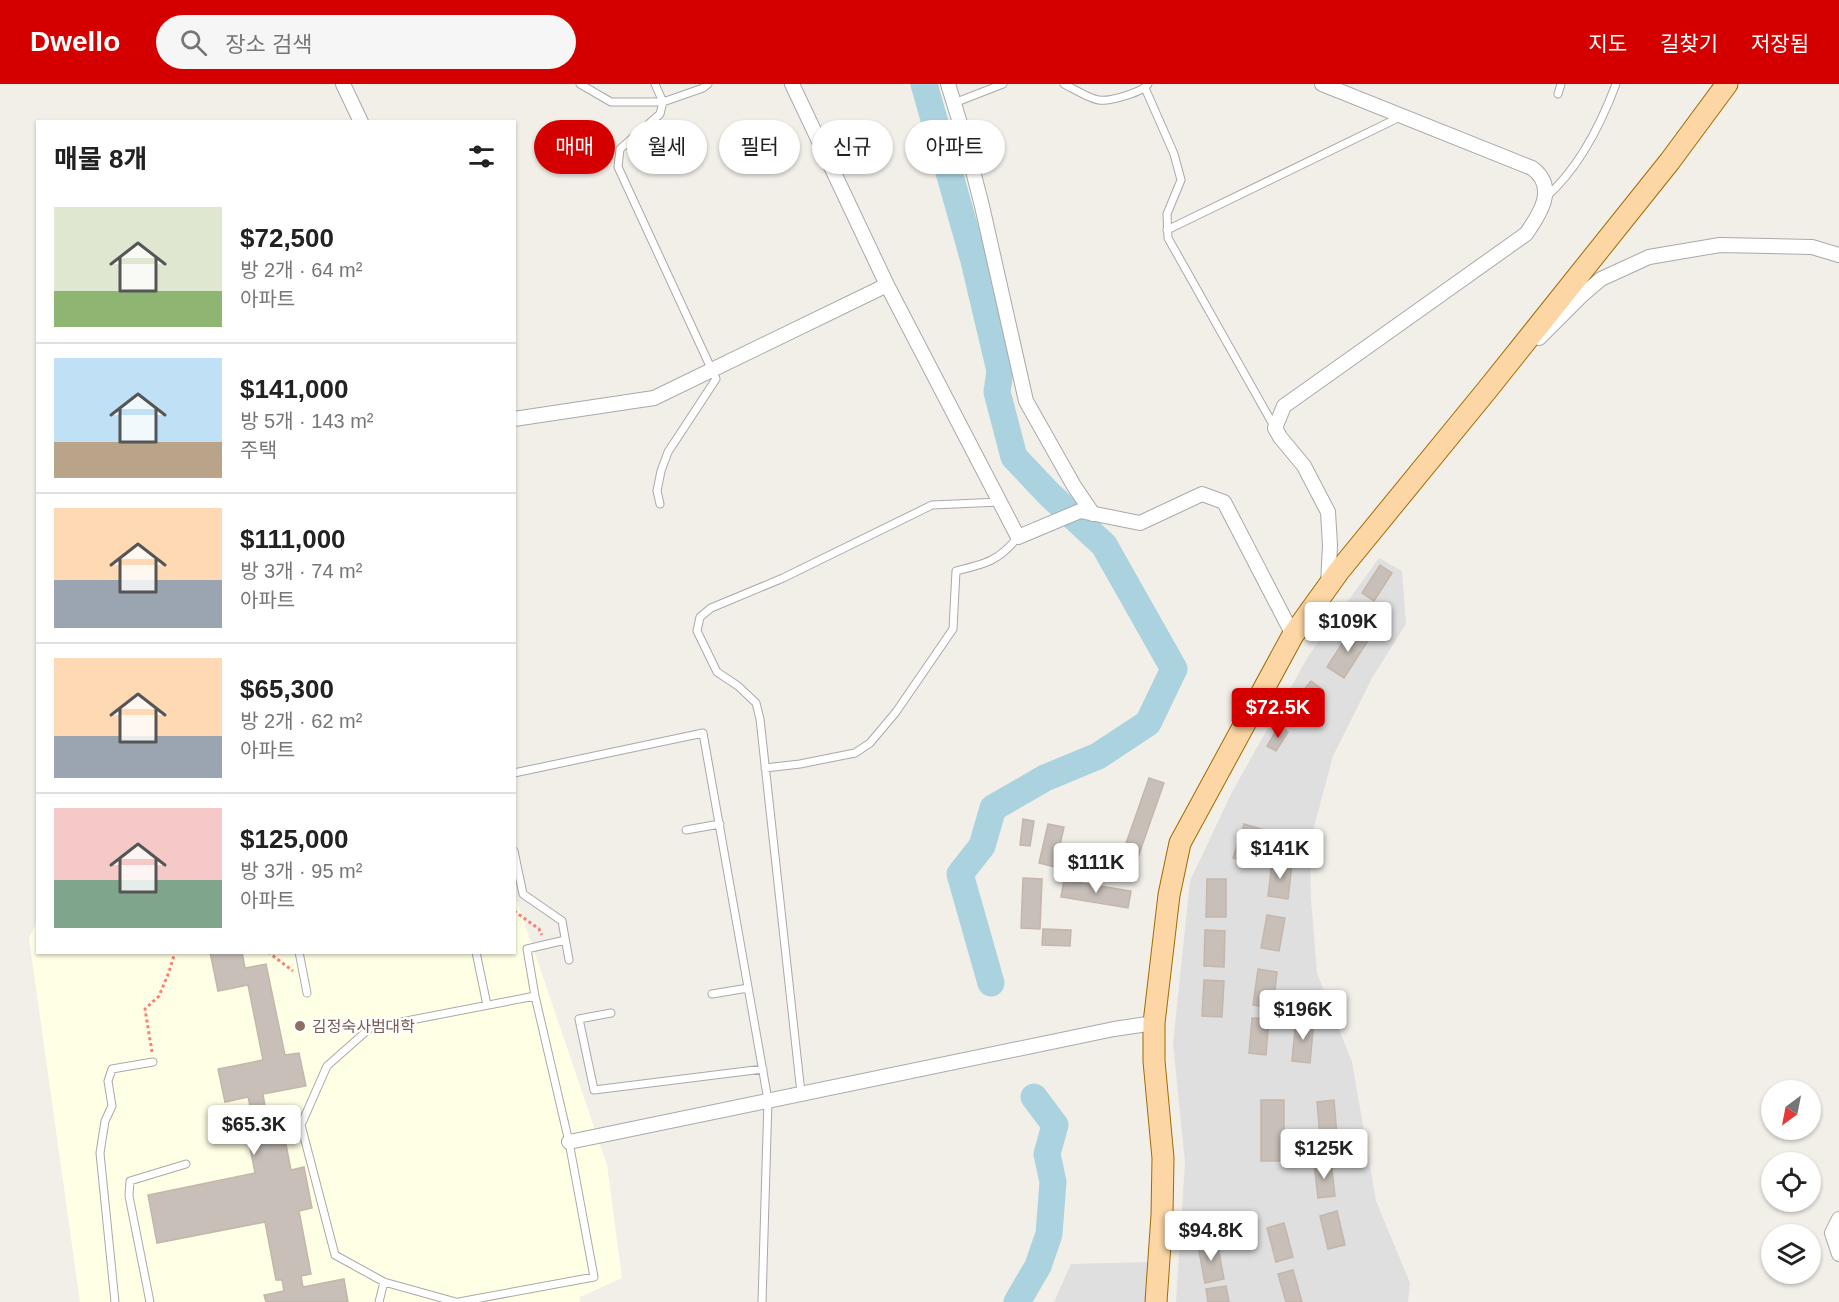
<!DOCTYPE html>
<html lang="ko">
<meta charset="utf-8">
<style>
:root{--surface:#fff;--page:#f6f6f6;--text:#222;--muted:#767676;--line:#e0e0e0;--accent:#d40000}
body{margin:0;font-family:Arial,"Noto Sans KR",sans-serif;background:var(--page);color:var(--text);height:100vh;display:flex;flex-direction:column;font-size:22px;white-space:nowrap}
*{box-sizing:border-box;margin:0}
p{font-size:20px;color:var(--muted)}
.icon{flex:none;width:33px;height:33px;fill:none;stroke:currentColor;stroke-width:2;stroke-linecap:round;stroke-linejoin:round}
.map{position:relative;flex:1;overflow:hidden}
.panel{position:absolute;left:36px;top:36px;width:480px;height:834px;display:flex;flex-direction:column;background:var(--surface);border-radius:0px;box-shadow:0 2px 4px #0004}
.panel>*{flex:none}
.hud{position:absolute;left:534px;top:36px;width:570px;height:54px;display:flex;gap:12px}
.needle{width:39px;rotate:212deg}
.tools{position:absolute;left:1761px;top:996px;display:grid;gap:12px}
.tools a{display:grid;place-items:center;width:60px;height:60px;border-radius:50%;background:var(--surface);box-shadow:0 2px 4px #0004;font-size:30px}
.price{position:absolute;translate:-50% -51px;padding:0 14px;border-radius:6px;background:#fff;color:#222;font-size:20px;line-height:39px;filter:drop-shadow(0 2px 3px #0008)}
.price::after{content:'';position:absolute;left:50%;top:36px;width:18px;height:14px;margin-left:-9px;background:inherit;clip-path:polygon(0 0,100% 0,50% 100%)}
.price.current{background:var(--accent);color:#fff}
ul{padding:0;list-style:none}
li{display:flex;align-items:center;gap:18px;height:150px;padding:0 18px}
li+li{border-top:2px solid var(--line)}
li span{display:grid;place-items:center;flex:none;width:168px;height:120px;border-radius:0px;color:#555}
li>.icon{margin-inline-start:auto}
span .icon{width:72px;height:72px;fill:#fffc;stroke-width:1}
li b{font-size:26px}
h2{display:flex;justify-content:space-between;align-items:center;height:72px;padding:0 18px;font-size:26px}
.chip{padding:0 21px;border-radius:27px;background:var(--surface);box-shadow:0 2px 4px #0004;font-size:21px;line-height:54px}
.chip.current{background:var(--accent);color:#fff}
header{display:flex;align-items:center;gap:36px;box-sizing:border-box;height:84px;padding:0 30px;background:var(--accent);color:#fff}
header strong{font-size:28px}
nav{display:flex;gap:33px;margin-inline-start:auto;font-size:21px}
.search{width:420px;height:54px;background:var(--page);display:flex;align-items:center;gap:15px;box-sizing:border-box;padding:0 21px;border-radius:33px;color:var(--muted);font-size:22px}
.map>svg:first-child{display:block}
</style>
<header>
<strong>Dwello</strong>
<div class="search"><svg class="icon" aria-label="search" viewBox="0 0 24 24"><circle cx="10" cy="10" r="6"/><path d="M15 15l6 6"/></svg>장소 검색</div>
<nav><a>지도</a><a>길찾기</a><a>저장됨</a></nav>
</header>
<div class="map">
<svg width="1839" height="1218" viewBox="0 0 1839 1218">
<rect width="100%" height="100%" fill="#f2efe9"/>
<path fill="#e0dfdf" d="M1379,474l23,13 4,53 -34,54 -39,78 -23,86 1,57 6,74 35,89 24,139 34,82 -2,19h-232l9,-140 -12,-118 17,-163 42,-89 77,-137z
M1150,1178l-2,40h-94l17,-38z"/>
<path fill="#ffffe5" d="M515,811l92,270 15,113 -42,19v5h-500l-51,-364 8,-17 1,31h476z"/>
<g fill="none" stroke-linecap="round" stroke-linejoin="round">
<path stroke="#aad3df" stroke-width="27" d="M924,0l49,173 27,114 -3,21 17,65 36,38 54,50 70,124 -26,54 -50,33 -53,22 -52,30 -11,38 -22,28 31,109
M1017,1218l21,-36 11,-32 4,-52 -6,-28 8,-29 -21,-28"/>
</g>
<path fill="#c7bfb8" stroke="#c4b6ab" stroke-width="1.5" d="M1380,481l12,8 -18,28 -12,-8z
M1352,544l17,11 -25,39 -17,-11z
M1311,597l12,9 -22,29 -13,-10z
M1279,642l9,6 -12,19 -9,-5z
M1149,694l15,5 -32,91 -15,-5z
M1023,735l11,2 -4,25 -10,-1z
M1048,740l16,3 -9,40 -16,-4z
M1244,740l17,5 -10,34 -18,-5z
M1272,778l20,3 -4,34 -20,-3z
M1023,794l19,1 -2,50 -19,-1z
M1207,795h19v38h-20z
M1064,796l67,11 -3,17 -67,-11z
M1267,831l18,3 -6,33 -18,-3z
M1043,845l28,1 -1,16 -28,-1z
M1205,846l20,1 -1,36 -20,-1z
M210,868h32l3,16 21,-4 19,91 14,-2 7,33 -43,8 3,18 13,-3 12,61 13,-3 8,41 -13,3 12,63 -10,2 2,11 41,-8 4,23h-82l-2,-7 20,-4 -2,-11h-6l-11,-58 -108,21 -9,-48 107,-22 -11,-57 8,-2 -4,-17 -23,5 -7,-33 45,-9 -15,-75 -30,6z
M1258,885l19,3 -4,35 -20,-2z
M1204,896l20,1 -2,36 -20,-1z
M1252,934l17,1 -3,36 -17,-2z
M1296,935l18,1 -4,43 -18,-2z
M1261,1016h23v61h-23z
M1334,1016l3,36 -17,1 -3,-35z
M1331,1077l4,35 -17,2 -4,-35z
M1337,1127l8,34 -17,4 -8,-33z
M1284,1139l9,34 -17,5 -9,-34z
M1217,1158l7,37 -19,4 -7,-37z
M1293,1186l9,32h-16l-8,-28z
M1226,1202l3,16h-21l-2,-13z"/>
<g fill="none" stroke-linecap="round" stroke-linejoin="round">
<g stroke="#a9a9a9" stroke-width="9">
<path id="lane" d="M580,0l31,18h52l40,-14 5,-4
M655,0l8,18 -3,12 -40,35 -2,18 98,212 -48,73 -7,19 -4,20 3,13
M1064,0c10,5 26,15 35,16 10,2 44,-8 49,-16
M1145,4l29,66 7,26 -14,34 1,24 107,190
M1558,10l3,-10
M954,19l49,-19
M1546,113c32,-28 55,-73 70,-113
M1167,146l233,-113
M765,684l35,-4 55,-11 15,-10 26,-31 57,-83 3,-58c29,-7 43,-10 62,-34
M514,689l189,-40 65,367 -6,202
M686,746l34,-6
M514,767l9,43 39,27 7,39
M299,868l8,41
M476,868l11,53
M712,910l36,-6
M535,912l-8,-47 38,-9
M611,929l-32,6 15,71 169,-21
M801,1009l-41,-374 -4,-16 -18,-17 -21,-14 -20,-41 3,-14 11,-9 72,-30 149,-73 68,-3
M115,1218l-15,-149 5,-32 7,-15 -4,-25 4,-12 41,-7
M150,1218l-21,-106 1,-15 56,-17
M379,1218l5,-20
M456,1218l-72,-20 -49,-27 -34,-130 26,-59 43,-38 165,-32 34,146 25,135 -135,25"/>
</g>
<g stroke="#a9a9a9" stroke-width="16">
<path id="street" d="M343,0l18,38
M792,0l95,201 131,252 62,-26 60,12 62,-29 22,8 69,133
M948,0l16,52 18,70 44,195 48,85 19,28
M1322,0l210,84c26,19 8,46 -6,66l-242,172 -9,22 5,9 24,29 24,46 2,33 -2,40
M1539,254l42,-42 20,-17 48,-22 71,-12 92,2 27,8
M514,335l140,-21 233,-113
M569,1058l545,-113 40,-6
M1839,1135l-7,14 7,21"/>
</g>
<g stroke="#a06b00" stroke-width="23">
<path id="primary" d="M1156,1218l6,-87 1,-57 -9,-97v-38l15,-128 11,-52 113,-208 46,-64 148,-181 183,-229 57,-77"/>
</g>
<path stroke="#fa8072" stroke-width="3" stroke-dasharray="3 3" stroke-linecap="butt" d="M514,827l25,18 3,6
M268,868l25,19
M152,968l-7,-43 14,-13 10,-24 6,-20"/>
<use href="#lane" stroke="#fff" stroke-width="7"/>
<use href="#street" stroke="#fff" stroke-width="14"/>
<use href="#primary" stroke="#fcd6a4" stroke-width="21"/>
</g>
<circle fill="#8d6e63" stroke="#fff" stroke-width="2" cx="300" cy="942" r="6"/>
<g text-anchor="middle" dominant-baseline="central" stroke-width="4.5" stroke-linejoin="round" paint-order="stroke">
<g font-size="16" fill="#785e54" stroke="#fff" text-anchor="start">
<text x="312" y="942">김정숙사범대학</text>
</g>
</g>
</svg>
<div class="tools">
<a><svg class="needle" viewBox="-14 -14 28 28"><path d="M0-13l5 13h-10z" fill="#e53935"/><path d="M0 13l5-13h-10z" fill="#767676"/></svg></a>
<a><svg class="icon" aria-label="locate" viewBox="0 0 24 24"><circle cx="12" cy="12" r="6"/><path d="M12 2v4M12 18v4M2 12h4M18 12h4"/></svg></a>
<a><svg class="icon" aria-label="layers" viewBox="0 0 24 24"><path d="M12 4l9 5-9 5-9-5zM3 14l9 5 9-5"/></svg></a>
</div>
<b class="price" style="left:1348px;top:569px">$109K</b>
<b class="price current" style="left:1278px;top:655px">$72.5K</b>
<b class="price" style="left:1280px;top:796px">$141K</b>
<b class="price" style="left:1096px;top:810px">$111K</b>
<b class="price" style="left:1303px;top:957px">$196K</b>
<b class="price" style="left:254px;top:1072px">$65.3K</b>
<b class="price" style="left:1324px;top:1096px">$125K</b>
<b class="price" style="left:1211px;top:1178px">$94.8K</b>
<div class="hud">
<a class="chip current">매매</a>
<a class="chip">월세</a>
<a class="chip">필터</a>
<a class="chip">신규</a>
<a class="chip">아파트</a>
</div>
<section class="panel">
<h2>매물 8개<svg class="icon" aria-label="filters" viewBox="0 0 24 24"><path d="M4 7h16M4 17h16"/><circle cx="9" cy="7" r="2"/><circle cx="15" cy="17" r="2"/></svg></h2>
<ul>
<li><span style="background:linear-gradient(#dfe7d0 70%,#8fb573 0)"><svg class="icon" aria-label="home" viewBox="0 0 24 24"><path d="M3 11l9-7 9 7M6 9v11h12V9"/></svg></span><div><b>$72,500</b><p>방 2개 · 64 m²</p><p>아파트</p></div></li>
<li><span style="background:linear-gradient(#bfe0f5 70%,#b9a48a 0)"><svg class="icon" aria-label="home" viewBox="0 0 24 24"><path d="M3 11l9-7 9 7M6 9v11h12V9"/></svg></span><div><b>$141,000</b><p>방 5개 · 143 m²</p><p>주택</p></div></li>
<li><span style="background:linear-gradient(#ffd9b3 60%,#9aa5b1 0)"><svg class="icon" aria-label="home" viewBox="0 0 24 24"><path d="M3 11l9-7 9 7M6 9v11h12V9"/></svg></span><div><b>$111,000</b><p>방 3개 · 74 m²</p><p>아파트</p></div></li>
<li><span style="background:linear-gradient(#ffd9b3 65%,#9aa5b1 0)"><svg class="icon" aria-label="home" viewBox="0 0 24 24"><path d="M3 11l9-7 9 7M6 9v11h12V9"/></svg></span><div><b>$65,300</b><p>방 2개 · 62 m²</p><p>아파트</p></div></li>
<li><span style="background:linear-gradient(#f6c9c9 60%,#7fa58c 0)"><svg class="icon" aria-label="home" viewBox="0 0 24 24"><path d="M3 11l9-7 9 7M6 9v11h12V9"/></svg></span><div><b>$125,000</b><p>방 3개 · 95 m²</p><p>아파트</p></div></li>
</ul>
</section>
</div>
